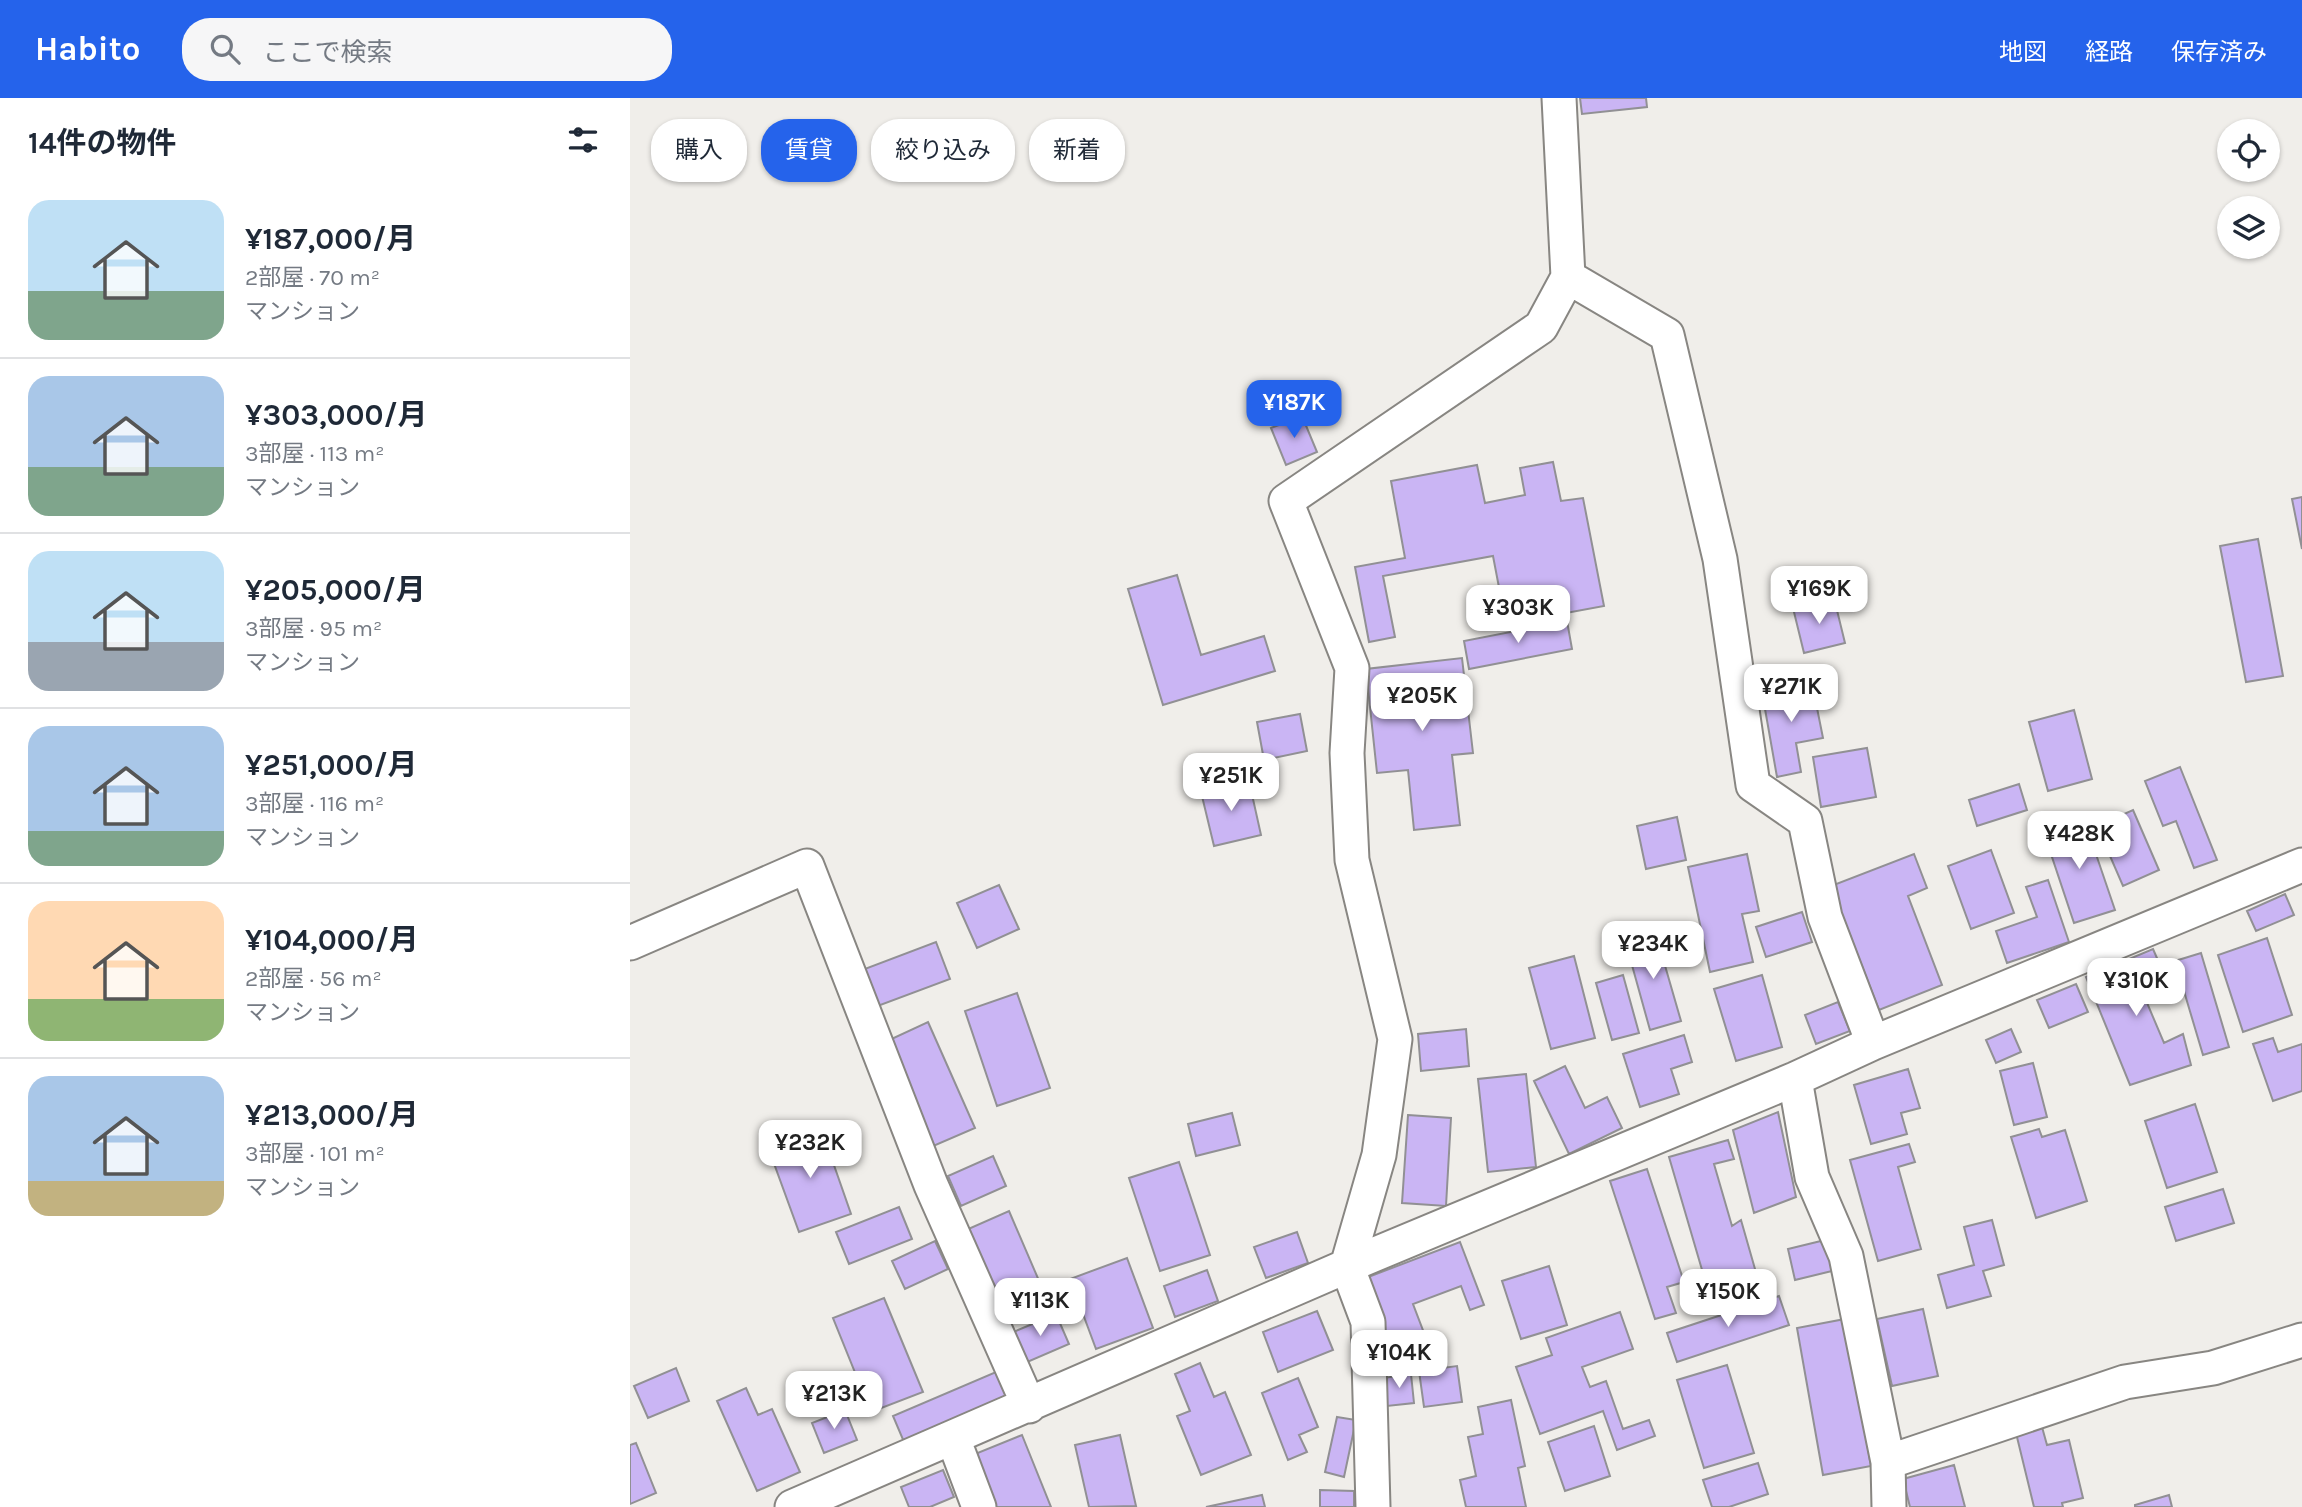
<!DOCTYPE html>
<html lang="ja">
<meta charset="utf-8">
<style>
:root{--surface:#fff;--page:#f6f6f7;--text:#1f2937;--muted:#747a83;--line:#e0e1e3;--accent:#2563eb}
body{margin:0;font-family:Karla,"Noto Sans JP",sans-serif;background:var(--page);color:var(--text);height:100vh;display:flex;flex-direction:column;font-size:26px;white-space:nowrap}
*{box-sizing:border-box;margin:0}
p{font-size:23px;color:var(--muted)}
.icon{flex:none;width:38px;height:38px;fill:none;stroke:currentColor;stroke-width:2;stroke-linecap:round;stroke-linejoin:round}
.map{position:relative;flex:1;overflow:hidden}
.details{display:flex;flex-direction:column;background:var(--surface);width:630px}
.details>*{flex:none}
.banner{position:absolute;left:21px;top:21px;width:665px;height:63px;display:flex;gap:14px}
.fabs{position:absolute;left:1587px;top:21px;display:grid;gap:14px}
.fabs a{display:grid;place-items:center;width:63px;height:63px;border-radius:50%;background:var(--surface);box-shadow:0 2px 5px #0004;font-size:35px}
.price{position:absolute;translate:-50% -60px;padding:0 16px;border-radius:14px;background:#fff;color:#222;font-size:23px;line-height:46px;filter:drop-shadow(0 2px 4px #0008)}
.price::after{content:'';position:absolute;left:50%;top:42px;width:21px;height:16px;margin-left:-10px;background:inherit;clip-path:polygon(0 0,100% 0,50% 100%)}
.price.active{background:var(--accent);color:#fff}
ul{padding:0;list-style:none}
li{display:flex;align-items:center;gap:21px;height:175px;padding:0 28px}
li+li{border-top:2px solid var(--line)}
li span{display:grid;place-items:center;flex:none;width:196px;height:140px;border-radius:21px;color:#555}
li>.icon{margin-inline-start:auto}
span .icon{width:84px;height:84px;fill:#fffc;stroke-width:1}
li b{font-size:30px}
h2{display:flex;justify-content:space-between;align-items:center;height:84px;padding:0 28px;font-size:30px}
.pill{padding:0 24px;border-radius:28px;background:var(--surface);box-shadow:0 2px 5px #0004;font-size:24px;line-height:63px}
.pill.active{background:var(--accent);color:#fff}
header{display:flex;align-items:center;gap:42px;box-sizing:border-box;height:98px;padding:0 35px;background:var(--accent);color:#fff}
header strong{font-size:33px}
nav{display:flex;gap:38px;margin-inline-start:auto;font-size:24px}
.search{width:490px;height:63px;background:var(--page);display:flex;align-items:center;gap:18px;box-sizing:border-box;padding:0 24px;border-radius:28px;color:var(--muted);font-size:26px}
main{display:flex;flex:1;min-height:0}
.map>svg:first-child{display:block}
</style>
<header>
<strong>Habito</strong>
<div class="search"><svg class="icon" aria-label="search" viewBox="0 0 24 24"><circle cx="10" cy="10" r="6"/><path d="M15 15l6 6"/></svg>ここで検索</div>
<nav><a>地図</a><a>経路</a><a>保存済み</a></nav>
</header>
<main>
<section class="details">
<h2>14件の物件<svg class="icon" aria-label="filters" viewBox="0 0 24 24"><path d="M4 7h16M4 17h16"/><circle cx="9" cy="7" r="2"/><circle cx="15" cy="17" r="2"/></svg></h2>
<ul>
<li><span style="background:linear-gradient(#bfe0f5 65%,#7fa58c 0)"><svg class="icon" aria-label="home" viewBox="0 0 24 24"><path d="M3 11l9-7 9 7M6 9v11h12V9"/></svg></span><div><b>¥187,000/月</b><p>2部屋 · 70 m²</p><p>マンション</p></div></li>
<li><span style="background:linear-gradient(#a9c7e8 65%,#7fa58c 0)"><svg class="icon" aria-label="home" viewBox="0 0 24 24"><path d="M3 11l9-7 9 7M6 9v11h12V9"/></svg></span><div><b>¥303,000/月</b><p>3部屋 · 113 m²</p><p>マンション</p></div></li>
<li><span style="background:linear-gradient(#bfe0f5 65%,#9aa5b1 0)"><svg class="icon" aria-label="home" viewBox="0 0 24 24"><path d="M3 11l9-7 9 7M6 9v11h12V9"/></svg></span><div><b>¥205,000/月</b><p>3部屋 · 95 m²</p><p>マンション</p></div></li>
<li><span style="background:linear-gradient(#a9c7e8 75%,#7fa58c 0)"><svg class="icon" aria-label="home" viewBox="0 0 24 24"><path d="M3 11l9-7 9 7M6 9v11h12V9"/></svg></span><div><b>¥251,000/月</b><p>3部屋 · 116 m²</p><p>マンション</p></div></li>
<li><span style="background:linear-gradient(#ffd9b3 70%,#8fb573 0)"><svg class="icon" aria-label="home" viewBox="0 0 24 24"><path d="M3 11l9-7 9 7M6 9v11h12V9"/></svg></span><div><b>¥104,000/月</b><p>2部屋 · 56 m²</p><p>マンション</p></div></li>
<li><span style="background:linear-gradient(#a9c7e8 75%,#c2b280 0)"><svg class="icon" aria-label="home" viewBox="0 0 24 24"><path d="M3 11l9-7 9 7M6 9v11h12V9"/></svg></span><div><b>¥213,000/月</b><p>3部屋 · 101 m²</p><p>マンション</p></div></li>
</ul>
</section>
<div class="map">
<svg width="1672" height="1409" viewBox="0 0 1672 1409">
<rect width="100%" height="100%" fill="#f0eeea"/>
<path fill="#cab5f4" stroke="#919094" stroke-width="2" d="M950,0h66l1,9 -65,7z
M672,318l15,36 -31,13 -15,-37z
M923,364l8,39 22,-3 21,108 -98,18 -13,-68 -110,20 12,61 -26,5 -14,-75 50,-9 -14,-77 86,-16 8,38 40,-8 -5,-27z
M1672,399v52l-10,-50z
M1628,441l25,137 -37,6 -26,-136z
M547,477l24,80 63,-19 11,35 -112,34 -35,-116z
M1204,500l11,45 -41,10 -11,-45z
M937,523l5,28 -103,20 -5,-28z
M832,560l11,95 -21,2 8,70 -46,5 -6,-60 -31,3 -11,-104z
M1182,585l11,55 -27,5 5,29 -24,5 -15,-85z
M1444,612l18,69 -44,12 -19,-69z
M670,616l7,37 -43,9 -7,-38z
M1237,650l9,49 -55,10 -8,-50z
M1550,669l37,93 -23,8 -18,-47 -13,5 -18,-45z
M619,683l12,54 -47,11 -13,-54z
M1389,686l8,26 -50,16 -8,-26z
M1503,712l26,60 -36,16 -26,-60z
M1047,719l9,43 -40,9 -9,-43z
M1454,721l31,91 -41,13 -30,-90z
M1361,752l23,63 -43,16 -23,-63z
M1117,756l12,57 -17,3 11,48 -43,10 -22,-105z
M1284,756l13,34 -19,8 34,89 -63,25 -48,-124z
M1418,782l21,62 -62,21 -11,-32 41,-14 -11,-30z
M369,787l20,44 -42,19 -20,-45z
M1655,796l9,21 -38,16 -9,-20z
M1172,814l10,30 -46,15 -10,-30z
M1025,833l26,90 -31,9 -25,-90z
M1637,840l25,77 -49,17 -25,-77z
M306,844l14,37 -75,28 -13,-37z
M1523,851l14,32 -25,10 22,52 19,-9 8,31 -61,20 -44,-108z
M1571,855l28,94 -26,8 -28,-94z
M944,858l21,82 -44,11 -22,-81z
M993,877l16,58 -27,7 -16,-57z
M1132,877l20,72 -46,14 -22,-72z
M1446,886l12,28 -39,16 -12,-28z
M387,895l33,95 -53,18 -32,-95z
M1208,904l12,29 -34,13 -11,-29z
M298,924l47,106 -44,19 -46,-105z
M836,931l3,37 -48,5 -3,-37z
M1381,931l10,23 -25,11 -10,-23z
M1054,937l8,27 -21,7 8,25 -39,13 -17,-53z
M1643,940l5,14 24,-8v47l-29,10 -20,-57z
M1403,965l14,54 -33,8 -14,-54z
M935,968l20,42 22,-11 15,31 -53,26 -35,-73z
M1278,971l12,39 -19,5 6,21 -36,10 -17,-59z
M896,976l10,93 -48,5 -10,-93z
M1565,1006l22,68 -50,16 -22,-67z
M1148,1014l18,85 -42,16 -21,-83z
M602,1015l8,32 -44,11 -8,-32z
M778,1017l43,3 -5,88 -44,-3z
M191,1030l30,86 -52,18 -31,-85z
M1409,1031l3,8 23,-7 22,71 -51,17 -25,-81z
M1098,1042l6,19 -20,5 18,62 9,-6 20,70 -49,14 -43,-147z
M1279,1046l6,18 -17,5 23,82 -43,12 -28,-101z
M363,1058l13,30 -45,20 -13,-30z
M549,1064l31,93 -50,16 -31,-93z
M1017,1071l37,113 -17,5 9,26 -21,6 -45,-138z
M1593,1091l11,34 -58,18 -11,-34z
M269,1109l13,32 -63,25 -13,-32z
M379,1113l40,93 -43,18 -40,-92z
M1362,1122l12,45 -21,6 8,25 -44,12 -9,-33 36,-10 -10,-38z
M667,1134l11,31 -42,15 -12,-31z
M1195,1142l7,31 -37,9 -7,-31z
M305,1143l13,28 -43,20 -13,-28z
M830,1144l24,63 -14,5 -9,-24 -48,18 19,50 -36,14 -33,-89z
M497,1160l26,70 -57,21 -26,-70z
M919,1168l18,59 -46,14 -19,-58z
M577,1172l11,31 -43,16 -11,-31z
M1149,1198l10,29 -112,37 -10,-29z
M254,1200l39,94 -52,20 -38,-94z
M1293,1211l15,67 -46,10 -15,-67z
M687,1213l16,39 -55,22 -15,-40z
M990,1214l13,37 -51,18 8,20 16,-6 17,48 26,-9 6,16 -38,14 -14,-39 -63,23 -24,-67 36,-12 -6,-17z
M426,1216l13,30 -44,19 -14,-30z
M1215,1221l26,147 -48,9 -26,-147z
M570,1265l14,34 11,-5 26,63 -50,20 -24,-59 13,-5 -15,-37z
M1097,1267l27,88 -50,15 -27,-88z
M827,1268l5,36 -38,5 -5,-36z
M46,1270l13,33 -41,17 -14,-32z
M366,1274l11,26 -103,44 -11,-26z
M781,1276l3,29 -27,3 -4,-28z
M668,1280l20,49 -19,8 8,17 -19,8 -26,-67z
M116,1290l12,27 14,-6 28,63 -43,19 -40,-90z
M881,1302l14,66 -7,2 8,39h-60l-6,-27 16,-4 -8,-39 15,-3 -5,-27z
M215,1312l12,30 -33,13 -12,-30z
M707,1319l19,3 -12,57 -19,-5z
M964,1328l16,50 -45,15 -17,-49z
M1412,1329l5,18 22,-5 14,58 -21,5 1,4h-29l-18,-74z
M392,1337l29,72h-56l-20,-53z
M490,1337l16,71 -47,1 -14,-62z
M6,1345l20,50 -26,11v-59z
M1128,1365l10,31 -39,13h-17l-9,-27z
M1324,1367l11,42h-55l-7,-28z
M313,1372l11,27 -24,10h-21l-8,-20z
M690,1392l34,1v16h-34z
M632,1397l3,12h-59z
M1539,1397l3,12h-37v-2z"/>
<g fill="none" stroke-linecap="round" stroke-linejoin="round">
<g stroke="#888682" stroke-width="37">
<path id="minor" d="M929,0l9,179 99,58 53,224 33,226 52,36 20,96 48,126
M0,845l177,-77 124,319 98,221
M1165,981l17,98 34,79 42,206 1,45
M323,1340l26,69
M1258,1364l237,-80 88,-14 89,-28
M162,1409l555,-241 448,-187 78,-36 429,-178
M743,1409l-5,-185 -21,-56 32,-111 16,-116 -43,-179 -5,-107 5,-85 -66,-167 255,-174 27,-50"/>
</g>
<use href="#minor" stroke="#fff" stroke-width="33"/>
</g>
</svg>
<div class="fabs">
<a><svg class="icon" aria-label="locate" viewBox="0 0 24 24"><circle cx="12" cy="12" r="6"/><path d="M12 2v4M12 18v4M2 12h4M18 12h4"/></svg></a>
<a><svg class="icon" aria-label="layers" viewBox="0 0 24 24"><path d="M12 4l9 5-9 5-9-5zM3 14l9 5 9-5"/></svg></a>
</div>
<b class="price active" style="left:664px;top:342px">¥187K</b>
<b class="price" style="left:1189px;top:528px">¥169K</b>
<b class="price" style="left:888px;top:547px">¥303K</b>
<b class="price" style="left:1161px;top:626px">¥271K</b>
<b class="price" style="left:792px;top:635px">¥205K</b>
<b class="price" style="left:601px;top:715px">¥251K</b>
<b class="price" style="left:1449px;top:773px">¥428K</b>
<b class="price" style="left:1023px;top:883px">¥234K</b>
<b class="price" style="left:1506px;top:920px">¥310K</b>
<b class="price" style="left:180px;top:1082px">¥232K</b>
<b class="price" style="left:1098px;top:1231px">¥150K</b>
<b class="price" style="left:410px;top:1240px">¥113K</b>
<b class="price" style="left:769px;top:1292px">¥104K</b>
<b class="price" style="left:204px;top:1333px">¥213K</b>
<div class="banner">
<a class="pill">購入</a>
<a class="pill active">賃貸</a>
<a class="pill">絞り込み</a>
<a class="pill">新着</a>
</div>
</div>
</main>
